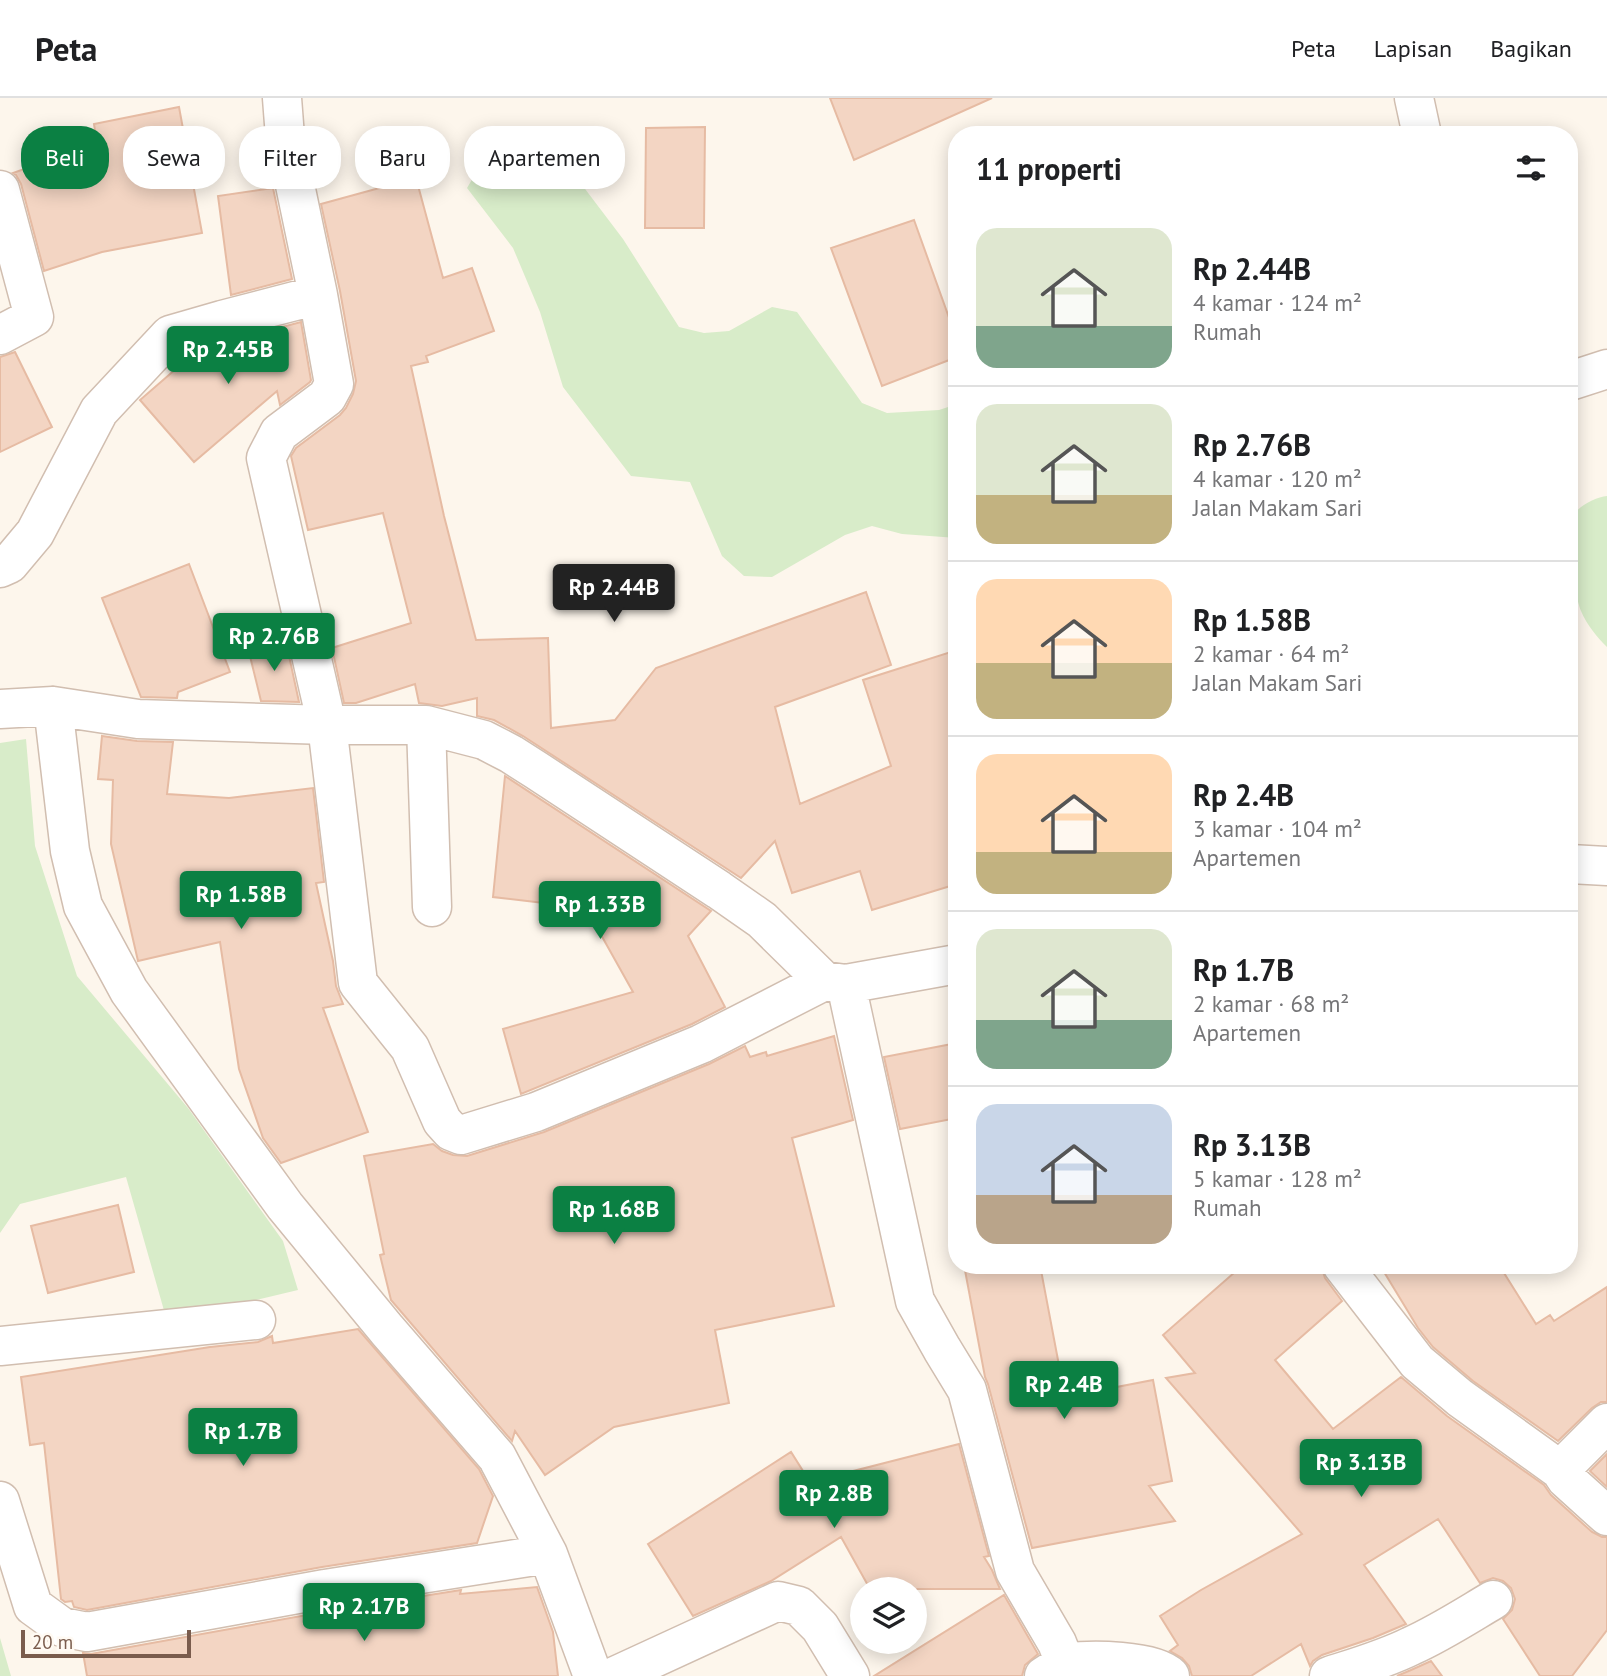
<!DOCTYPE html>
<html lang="id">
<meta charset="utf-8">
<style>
:root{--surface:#fff;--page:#f6f6f6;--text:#202124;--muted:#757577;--line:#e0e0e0;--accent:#0b8043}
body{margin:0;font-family:"PT Sans",sans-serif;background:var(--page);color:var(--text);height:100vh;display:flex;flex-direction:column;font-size:26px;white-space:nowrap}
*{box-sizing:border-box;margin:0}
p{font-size:23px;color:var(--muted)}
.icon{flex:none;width:38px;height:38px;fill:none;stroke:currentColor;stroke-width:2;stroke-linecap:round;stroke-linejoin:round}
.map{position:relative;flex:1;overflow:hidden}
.side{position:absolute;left:948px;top:28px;width:630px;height:1148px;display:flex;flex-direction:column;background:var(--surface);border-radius:28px;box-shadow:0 4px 18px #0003}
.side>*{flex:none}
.top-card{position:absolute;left:21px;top:28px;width:665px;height:63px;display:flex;gap:14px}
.tools{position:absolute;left:850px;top:1479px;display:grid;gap:14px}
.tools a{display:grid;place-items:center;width:77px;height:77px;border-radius:50%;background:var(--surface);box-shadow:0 4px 18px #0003;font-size:35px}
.scale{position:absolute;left:21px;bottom:18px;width:170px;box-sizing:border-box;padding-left:7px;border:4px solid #7a5c4d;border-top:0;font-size:19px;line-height:24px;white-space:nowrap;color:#7a5c4d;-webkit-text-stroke:5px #fffaf3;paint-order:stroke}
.price{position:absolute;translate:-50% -60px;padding:0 16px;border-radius:7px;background:var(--accent);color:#fff;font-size:23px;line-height:46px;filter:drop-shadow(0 2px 4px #0008)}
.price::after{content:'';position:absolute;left:50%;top:42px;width:21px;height:16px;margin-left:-10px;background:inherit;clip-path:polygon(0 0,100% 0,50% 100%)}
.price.active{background:#222;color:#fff}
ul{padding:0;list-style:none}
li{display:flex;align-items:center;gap:21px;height:175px;padding:0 28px}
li+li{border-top:2px solid var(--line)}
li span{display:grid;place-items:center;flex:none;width:196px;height:140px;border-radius:21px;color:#555}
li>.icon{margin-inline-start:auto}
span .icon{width:84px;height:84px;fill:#fffc;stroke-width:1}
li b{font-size:30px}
h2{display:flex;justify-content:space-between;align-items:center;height:84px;padding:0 28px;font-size:30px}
.chip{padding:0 24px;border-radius:28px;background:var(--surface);box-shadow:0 4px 18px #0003;font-size:24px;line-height:63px}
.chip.active{background:var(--accent);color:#fff}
header{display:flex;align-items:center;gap:42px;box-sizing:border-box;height:98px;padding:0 35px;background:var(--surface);border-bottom:2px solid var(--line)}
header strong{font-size:33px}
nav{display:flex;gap:38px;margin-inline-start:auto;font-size:24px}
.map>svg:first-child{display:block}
</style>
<header>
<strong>Peta</strong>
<nav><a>Peta</a><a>Lapisan</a><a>Bagikan</a></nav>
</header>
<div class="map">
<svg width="1607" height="1578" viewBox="0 0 1607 1578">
<rect width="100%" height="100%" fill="#fdf6ec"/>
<path fill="#d8ecc9" d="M551,46l72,95 56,88 25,6 25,-2 43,-24 25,5 65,91 25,10 52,-3 18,-6v134l-55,-4 -30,-8 -27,9 -73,42 -28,-1 -22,-20 -32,-74 -59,-6 -68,-89 -23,-75 -27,-64 -46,-60 13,-22 22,-14z
M1607,398v151c-10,-10 -20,-22 -26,-36 -7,-18 -17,-75 -10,-92 5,-12 24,-22 36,-23z
M26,641l9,107 42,130 111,132 95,133 15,49 -131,31 -41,-144 -106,27 -20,29v-490z
M0,1540l11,38h-11z"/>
<path fill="#f3d5c3" stroke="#e6bba3" stroke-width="2" d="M830,0h162l-138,62z
M179,9l23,126 -100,19 -58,19 -23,-87 -5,-9 -3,-2 84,-30 -3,-19z
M705,29l-1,101h-59l1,-100z
M416,80l27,100 29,-10 22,63 -68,25 2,6 -17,4 33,150 32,124 72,-2 3,90 64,-8 41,-52 210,-76 25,73 -116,42 25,97 91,-38 -28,-86 94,-30v234l-85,26 -12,-39 -68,22 -17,-52 -34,37 -218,-142 -29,-16 -17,-4v-18l-35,8 -23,-3 -4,-19 -59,19h-12l-12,-55 79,-25 -28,-110 -75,17 -17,-74 5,-8 44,-33 6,-7 7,-14 3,-13 -16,-90 -19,-87z
M273,90l19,91 -61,16 -13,-99z
M914,122l43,120v17l-75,29 -51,-138z
M301,224l10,58 -1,2 -30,23 -3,-14 -83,71 -54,-62 59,-51z
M15,254l37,75 -52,25v-95z
M189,466l41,108 -52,20 -1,6 -36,-1 -39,-99z
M286,544l13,60 -38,-1 -12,-49 21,-9z
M102,638l35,5 36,1 -6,52 62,4 84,-10 11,94 -8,1 17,78 3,25 7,18 -20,4 45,124 -87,31 -18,-25 -24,-69 -19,-127 -82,19 -27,-117 2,-64 -15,-1z
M505,678l206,135 -23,25 37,71 -33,17 -171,70 -18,-65 130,-37 -47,-84 -93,-11z
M834,938l19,84 -61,18 42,168 -119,24 14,73 -115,24 -69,48 -30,-44 -3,10 -121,-141 -11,-45 4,-1 -20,-98 69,-12 9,7 11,4 14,1 77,-24 165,-68 36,-18 5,11 16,-5 1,4z
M957,945v75l-57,11 -16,-72z
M118,1107l16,67 -86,21 -17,-67z
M964,1167h76l25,132 88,-17 19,101 -23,5 26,35 -143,27 -44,-164 -3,-7z
M1243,1167h78l4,13 17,23 -67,59 58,69 68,-52 46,39 97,69 7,10 41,37 10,5h5v93l-35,46h-32l-37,-57 9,-9 3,-11 -4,-11 -8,-7 -10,-3 -13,5 -42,-64 -74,46 42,59 -33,14 -51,17 -9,6 -3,5 -9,-22 -50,32h-59l-3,-10 -7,-8 -12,-7 8,-6 -18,-29 41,-26 101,-56 -136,-156 29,-5 -32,-38z
M1370,1167h129l37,59 14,-9 4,6 53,-34v115h-6l-9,6 -34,33 -85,-60 -40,-34 -15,-19 -37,-61 -6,5z
M358,1231l121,140 14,27 -16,47 -155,24 -235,43 -13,-3 -2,-6 -7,1 -4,-3 -17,-156 -14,2 -9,-68 189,-30 48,-5 14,-6 1,7z
M959,1346l30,112 -5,1 8,13 8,19h-130l-29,-52 -70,44 -78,35 -45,-72 143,-92 19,30z
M1607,1356v33l-17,-16z
M537,1489l16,45 5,44h-471l-4,-23 8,1 238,-43 132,-21 -1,4z
M1004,1497l34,59 -13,11 -3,11h-148z
M1431,1563l11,15h-45l14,-6z"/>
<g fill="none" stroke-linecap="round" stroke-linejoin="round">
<g stroke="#d1beb0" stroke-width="41">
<path id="street" d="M282,0l3,39 33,158 16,89 -7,13 -48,36 -13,25 61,267 31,258 52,65 32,73 9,10 10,4 75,-23 165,-68 123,-63
M1414,0l8,37
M0,92l34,127 -34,18
M1570,283l37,-12
M0,470l9,-4 26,-31 64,-122 71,-76 52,-15 96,-25
M53,608l17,145 13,55 46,85 156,215 102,124 110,127 51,97
M0,611l53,-3 85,13 189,6h99l58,15 27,14 25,16 183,120 43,30 62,61 22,3 111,-20
M426,627l6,182
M1570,766l37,2
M846,886l69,317 27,48 25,41 48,181 42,72 8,20
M1342,1167l75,97 43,36 100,72 6,9 41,37
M0,1248l256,-26
M1560,1372l47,-47
M0,1403l33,105 29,21 25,5 238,-43 223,-35 45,122
M615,1578l163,-75 21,5 21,21 30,49
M1044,1578c7,-4 16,-12 24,-13 22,-4 86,-3 102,13
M1329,1578c28,-9 56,-17 82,-30 29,-13 55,-30 82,-46"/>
</g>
<use href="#street" stroke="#fff" stroke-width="38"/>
</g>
</svg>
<div class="tools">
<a><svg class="icon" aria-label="layers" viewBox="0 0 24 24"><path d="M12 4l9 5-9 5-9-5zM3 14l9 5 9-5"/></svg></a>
</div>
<div class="scale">20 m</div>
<b class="price" style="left:228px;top:288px">Rp 2.45B</b>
<b class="price active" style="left:614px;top:526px">Rp 2.44B</b>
<b class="price" style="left:274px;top:575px">Rp 2.76B</b>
<b class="price" style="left:241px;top:833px">Rp 1.58B</b>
<b class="price" style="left:600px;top:843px">Rp 1.33B</b>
<b class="price" style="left:614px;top:1148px">Rp 1.68B</b>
<b class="price" style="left:1064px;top:1323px">Rp 2.4B</b>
<b class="price" style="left:243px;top:1370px">Rp 1.7B</b>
<b class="price" style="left:1361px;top:1401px">Rp 3.13B</b>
<b class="price" style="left:834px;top:1432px">Rp 2.8B</b>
<b class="price" style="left:364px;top:1545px">Rp 2.17B</b>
<div class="top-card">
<a class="chip active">Beli</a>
<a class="chip">Sewa</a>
<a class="chip">Filter</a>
<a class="chip">Baru</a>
<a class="chip">Apartemen</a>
</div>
<section class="side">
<h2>11 properti<svg class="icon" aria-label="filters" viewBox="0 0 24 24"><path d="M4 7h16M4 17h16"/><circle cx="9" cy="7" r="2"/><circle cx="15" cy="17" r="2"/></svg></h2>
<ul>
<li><span style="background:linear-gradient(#dfe7d0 70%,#7fa58c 0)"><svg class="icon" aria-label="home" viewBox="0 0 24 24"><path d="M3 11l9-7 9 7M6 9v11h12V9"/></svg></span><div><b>Rp 2.44B</b><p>4 kamar · 124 m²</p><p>Rumah</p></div></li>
<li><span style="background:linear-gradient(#dfe7d0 65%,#c2b280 0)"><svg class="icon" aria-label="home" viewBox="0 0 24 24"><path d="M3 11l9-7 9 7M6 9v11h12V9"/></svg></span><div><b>Rp 2.76B</b><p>4 kamar · 120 m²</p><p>Jalan Makam Sari</p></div></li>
<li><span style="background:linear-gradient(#ffd9b3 60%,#c2b280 0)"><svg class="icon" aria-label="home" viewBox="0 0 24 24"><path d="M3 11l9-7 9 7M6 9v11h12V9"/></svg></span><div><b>Rp 1.58B</b><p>2 kamar · 64 m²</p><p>Jalan Makam Sari</p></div></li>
<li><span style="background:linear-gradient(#ffd9b3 70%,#c2b280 0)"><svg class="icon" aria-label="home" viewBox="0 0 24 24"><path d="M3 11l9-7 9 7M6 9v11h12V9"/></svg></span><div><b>Rp 2.4B</b><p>3 kamar · 104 m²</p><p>Apartemen</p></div></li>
<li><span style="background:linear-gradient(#dfe7d0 65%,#7fa58c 0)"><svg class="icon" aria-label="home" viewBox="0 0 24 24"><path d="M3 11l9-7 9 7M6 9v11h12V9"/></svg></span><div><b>Rp 1.7B</b><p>2 kamar · 68 m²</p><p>Apartemen</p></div></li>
<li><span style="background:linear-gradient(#c9d6e8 65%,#b9a48a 0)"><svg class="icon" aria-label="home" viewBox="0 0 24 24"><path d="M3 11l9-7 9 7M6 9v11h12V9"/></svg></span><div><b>Rp 3.13B</b><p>5 kamar · 128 m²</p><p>Rumah</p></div></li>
</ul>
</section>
</div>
